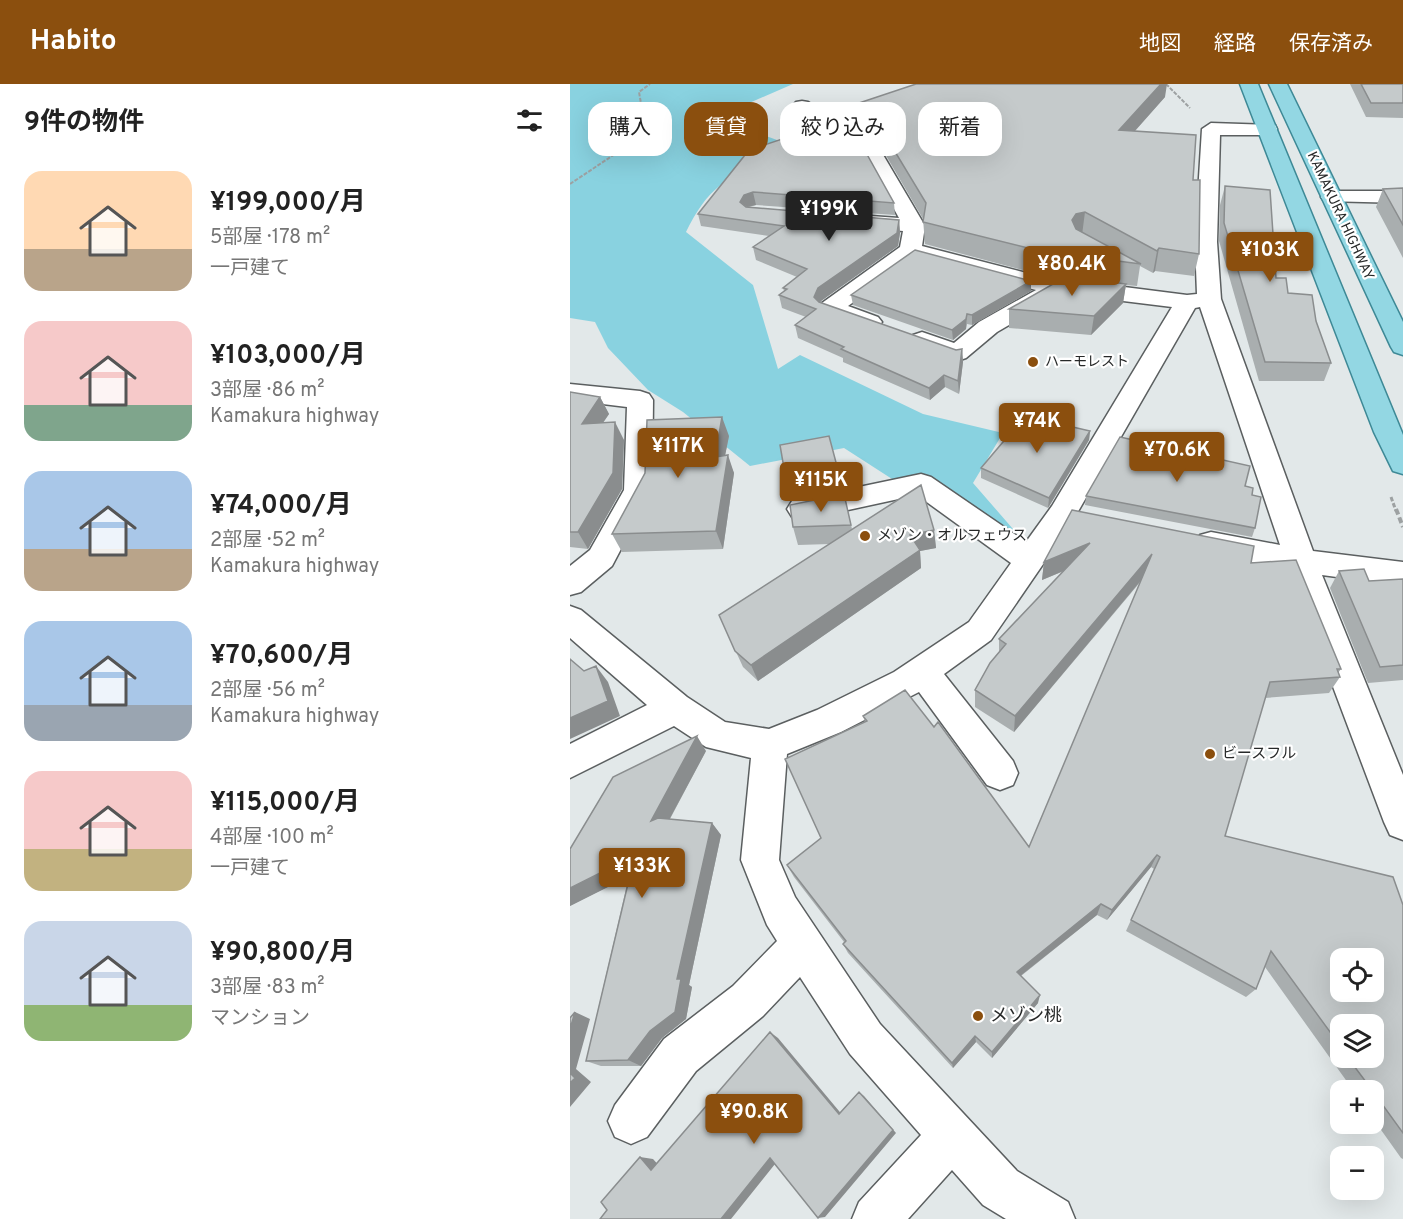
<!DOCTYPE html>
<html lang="ja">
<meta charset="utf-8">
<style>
:root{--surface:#fff;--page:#f6f6f6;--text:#222;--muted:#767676;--accent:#8b4f0e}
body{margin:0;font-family:Overpass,"Noto Sans JP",sans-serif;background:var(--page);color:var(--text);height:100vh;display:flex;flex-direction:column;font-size:22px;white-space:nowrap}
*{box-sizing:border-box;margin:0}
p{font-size:20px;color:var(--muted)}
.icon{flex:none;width:33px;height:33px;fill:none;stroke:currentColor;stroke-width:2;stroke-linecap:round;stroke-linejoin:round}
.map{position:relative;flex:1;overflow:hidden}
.sheet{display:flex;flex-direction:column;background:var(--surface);width:570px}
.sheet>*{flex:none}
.top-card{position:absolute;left:18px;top:18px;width:570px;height:54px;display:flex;gap:12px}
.controls{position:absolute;left:760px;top:864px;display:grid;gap:12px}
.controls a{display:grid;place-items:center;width:54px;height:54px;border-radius:12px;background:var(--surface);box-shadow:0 6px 24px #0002;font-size:30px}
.price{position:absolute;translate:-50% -51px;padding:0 14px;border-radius:6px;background:var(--accent);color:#fff;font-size:20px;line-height:39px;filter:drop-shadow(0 2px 3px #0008)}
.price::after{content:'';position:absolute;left:50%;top:36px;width:18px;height:14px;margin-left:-9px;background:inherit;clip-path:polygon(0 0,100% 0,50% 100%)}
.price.active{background:#222;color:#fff}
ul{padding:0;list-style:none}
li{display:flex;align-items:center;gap:18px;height:150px;padding:0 24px}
li span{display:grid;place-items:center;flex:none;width:168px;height:120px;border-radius:18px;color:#555}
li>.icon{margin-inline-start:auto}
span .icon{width:72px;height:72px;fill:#fffc;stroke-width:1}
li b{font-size:26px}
h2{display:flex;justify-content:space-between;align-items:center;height:72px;padding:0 24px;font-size:26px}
.chip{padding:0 21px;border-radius:18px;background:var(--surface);box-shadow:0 6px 24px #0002;font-size:21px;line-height:54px}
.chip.active{background:var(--accent);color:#fff}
header{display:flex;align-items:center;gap:36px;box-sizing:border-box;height:84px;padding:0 30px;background:var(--accent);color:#fff}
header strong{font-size:28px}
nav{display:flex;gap:33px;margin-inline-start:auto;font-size:21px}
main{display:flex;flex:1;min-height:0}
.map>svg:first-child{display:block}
</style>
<header>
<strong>Habito</strong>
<nav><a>地図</a><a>経路</a><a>保存済み</a></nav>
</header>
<main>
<section class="sheet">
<h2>9件の物件<svg class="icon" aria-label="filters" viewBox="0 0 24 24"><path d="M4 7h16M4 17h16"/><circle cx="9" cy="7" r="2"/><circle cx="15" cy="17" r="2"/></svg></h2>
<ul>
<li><span style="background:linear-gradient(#ffd9b3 65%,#b9a48a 0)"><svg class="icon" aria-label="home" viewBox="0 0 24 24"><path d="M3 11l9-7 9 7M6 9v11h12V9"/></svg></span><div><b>¥199,000/月</b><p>5部屋 · 178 m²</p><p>一戸建て</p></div></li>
<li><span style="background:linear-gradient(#f6c9c9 70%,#7fa58c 0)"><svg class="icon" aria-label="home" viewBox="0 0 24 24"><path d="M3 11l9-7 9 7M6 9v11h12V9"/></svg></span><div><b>¥103,000/月</b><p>3部屋 · 86 m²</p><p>Kamakura highway</p></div></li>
<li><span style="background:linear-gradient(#a9c7e8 65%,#b9a48a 0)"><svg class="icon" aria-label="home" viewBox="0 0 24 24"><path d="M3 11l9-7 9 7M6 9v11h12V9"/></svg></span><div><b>¥74,000/月</b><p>2部屋 · 52 m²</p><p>Kamakura highway</p></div></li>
<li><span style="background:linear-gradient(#a9c7e8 70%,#9aa5b1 0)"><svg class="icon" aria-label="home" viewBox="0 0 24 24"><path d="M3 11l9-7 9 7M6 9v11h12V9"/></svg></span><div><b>¥70,600/月</b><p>2部屋 · 56 m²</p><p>Kamakura highway</p></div></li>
<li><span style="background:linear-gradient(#f6c9c9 65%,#c2b280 0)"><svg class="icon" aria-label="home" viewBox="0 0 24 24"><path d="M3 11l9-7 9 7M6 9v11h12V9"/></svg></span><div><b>¥115,000/月</b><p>4部屋 · 100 m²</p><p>一戸建て</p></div></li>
<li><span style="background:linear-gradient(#c9d6e8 70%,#8fb573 0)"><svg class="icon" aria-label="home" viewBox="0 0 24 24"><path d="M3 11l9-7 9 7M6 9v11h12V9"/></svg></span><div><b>¥90,800/月</b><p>3部屋 · 83 m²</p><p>マンション</p></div></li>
</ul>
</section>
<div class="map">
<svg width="833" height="1135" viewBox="0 0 833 1135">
<rect width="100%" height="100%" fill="#e2e8e9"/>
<path fill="#89d2e0" d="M0,0h223l-53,23 7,22 30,11 13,13c-53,20 -78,25 -104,79l67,53 25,84 22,-14 123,59 80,19 -30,50 40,46 -17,17 -152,-98 -94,18 -67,-54 -35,-22 -40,-42 -13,-26 -25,-4z"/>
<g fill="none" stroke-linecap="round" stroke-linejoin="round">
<g stroke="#5b5f60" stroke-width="3">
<path id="minor" d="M232,17l6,1 74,51 43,73 -3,20 116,30 149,19 10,-1 -2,-52 7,-113 9,-6 64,2 2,4 -2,4 -7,2h-48l-3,107 4,57 92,252 90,11v24l-81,-11 81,200v65l-13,-5 -6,-13 -95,-252 -78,-16 -11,-3 -4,-8 4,-8 11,-3 69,13 -80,-238 -5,1 -123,214 -81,118 -47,34 69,87 5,12 -5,12 -13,5 -13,-5 -68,-93 -78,40 -54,22 -8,106 16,37 85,127 137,147 51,31 7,17h-69l-23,-14 -31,-35 -44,49h-56l7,-17 62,-67 -71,-81 -50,-77 -37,39 -67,55 -49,66 -16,7 -16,-7 -7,-16 7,-16 49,-66 69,-53 44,-45 -10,-16 -26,-65 10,-102 -45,-11 -32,-21 -104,52v-34l77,-39 -77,-67v-32l11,4 106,87 38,25 44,7 48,-19 77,-38 75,-50 42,-59 -94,-68 -115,25 -10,-3 -5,-8 5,-8 129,-27 10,3 95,65 26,-36 120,-199 -114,-14 -3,5 -58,34 -31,26 -9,3 -44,-16 -3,-5 3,-5 9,-3 32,11 25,-21 57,-32 -121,-32 -67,48 30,11 4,5 -4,5 -8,2 -48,-16 -4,-5 4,-5 78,-56 3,-16 -55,-5 -3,-5 3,-5 8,-1 43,3 -32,-58 -71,-50 -3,-4 3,-4z
M761,107h72v12l-79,-2 -3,-4 3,-4z
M0,300l70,7 9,3 4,6 -1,90 -40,76 -31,26 -11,3v-29l20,-16 34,-60 3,-83 -57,-7z"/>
</g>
<g stroke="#3e8996" stroke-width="3">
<path id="major" d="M670,0h18l145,351v39l-10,-3 -19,-39z
M699,0h18l116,238v33l-9,-3 -3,-5z"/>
</g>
<path stroke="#9da1a2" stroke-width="2" stroke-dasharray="4 1.5" stroke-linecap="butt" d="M596,0l24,24
M0,100l45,-30 28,-39 -4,-23 11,-8"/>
<path stroke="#9da1a2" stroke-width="3" stroke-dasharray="4.5 2" stroke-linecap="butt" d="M821,413l5,14"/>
<path stroke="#9da1a2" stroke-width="4" stroke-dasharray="6 3" stroke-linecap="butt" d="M826,425l7,18"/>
<use href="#minor" fill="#fff" fill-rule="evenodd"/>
<use href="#major" fill="#93d7e3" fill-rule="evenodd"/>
</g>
<path fill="#a9aeaf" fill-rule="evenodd" d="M780,0h53v34l-37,-1z
M595,13l-30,34 58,49 6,74 -5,22 -39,-5 -2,2 -13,-7 -3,20 -11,-1 -3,18 -32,32 -82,-7v-19l57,-32 -28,-3 -113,-30 -2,-25 -39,-67 -34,-24 -3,-21z
M179,66l145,53 1,12 -139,-10 -7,2 150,13 1,13 -2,13 -77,55 -1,2 136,47 6,-1 1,13 -4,32 -14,-7 -15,13 -87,-38v-4l-45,-20 -3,-13 11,-8 -24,-9 -3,-13 5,-4 -1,-3 14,-11 -41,-17 -3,-13 16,-11 -68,-10 -3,-12z
M655,102l51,92 12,15 28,28 15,42 -7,18h-65l-40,-140 1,-36z
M833,104v70l-27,-51 7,-18z
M461,197v10l-59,34 -5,-1 -1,5 -13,11 -100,-35 -2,-10z
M0,308l30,5 9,17 -6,9 21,17 -2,49 -34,60 -18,-2z
M520,347l-1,9 -41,68 -67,-30v-10z
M159,352l-4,19 9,18 -11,76 -101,3 -10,-18z
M675,402l7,9 3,33 -3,9 -167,-32 1,-9z
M274,410l8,35 82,1 2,18 -16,3 1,17 -163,113 -15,-14 -24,-52 111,-71 -32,1 -5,-18z
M474,478l207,1 90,106 -3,4 2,4 -11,16 -64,5 -40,138 178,69v254l-2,-1 -27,-38v-30h-21l-88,-123 -9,22 -10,8 -120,-66 28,-62 -3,-2 -44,53 -10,-5 -76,61 17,27 -46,55 -16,-16 -23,26 -105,-115 -5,-9 1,-2 -50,-65 -7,-12 34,-27 44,-116 -2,-6 166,131 113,-267 -128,152 -39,-25v-17l24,-38v-13l65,-68 -22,9zM771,940l33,34h-33z
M769,487l30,10 34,-2v101l-35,3 -38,-95z
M136,667l-36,68 42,4 9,12 -32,150 3,2 -6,32 -24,19 -21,28h-40l-15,-5 43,-185 -59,30v-57z"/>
<path fill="#8a8d8e" d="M591,0h6l-2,13 -48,54 2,-21z
M183,108l3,13 -9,2 -7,-5 4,-7z
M515,128l-3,23 -8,2 -2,-17 4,-6z
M329,136l1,13 -2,13 -77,55 -5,8 -2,-12 4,-9z
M589,164l-4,23 -2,2 4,-22z
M461,197v10l-59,34v-10z
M556,200l-3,19 -32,32 3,-19z
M397,230l-1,15 -13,11 -1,-10z
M392,265l1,13 -4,32 -1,-13z
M374,291l1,12 -15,13 -1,-12z
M30,313l9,17 -19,27 -8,-17z
M152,333l7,19 -8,40 -6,-19z
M45,338l9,18 -2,49 -34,60 -10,-17z
M520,347l-1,9 -41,68 1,-10z
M158,371l6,18 -11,76 -7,-18z
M268,386l3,18 -50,11 -5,-19z
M364,446l2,18 -16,3 1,17 -163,113 -7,-16 159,-130z
M520,459l-3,18 -45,19 2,-18z
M582,470l-4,18 -134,160 1,-16z
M26,582l12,16 12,34 -50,23v-21z
M127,652l9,15 -44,82 -11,-12z
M142,739l9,12 -32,150 3,2 -6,32 -24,19 -21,28 -13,-6 49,-81z
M66,766l8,19 -74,37v-18z
M587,771l-6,12 -44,53 5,-10z
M531,820l-4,11 -82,65 2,-8z
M470,911l-2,8 -46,55v-6z
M5,928l15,7 -14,50 15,13 -21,25v-78z
M200,948l8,6 66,79 -5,-3z
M405,952l1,6 -23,26 -1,-5z
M289,1008l5,4 32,37 -71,84 -7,1z
M70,1073l13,2 11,12 -13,-1z
M200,1074l9,1 -48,60h-10z"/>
<path fill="#c5cacb" stroke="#8a8d8e" stroke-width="1.5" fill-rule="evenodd" d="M346,0h245l-42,46 77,5 -3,45h7l-1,74 -40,-6 -2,3 -72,-39 -9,2 -4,6 4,9 65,35 -101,-13 -117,-29 3,-19 -44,-73 -35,-23z
M791,0h42v19h-32z
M257,40l37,25 30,54 -141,-11 -9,3 -4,7 6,5 153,13 -2,13 -79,55 -4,9 5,5 137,48 6,-1 -4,32 -14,-6 -15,13 -88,-39 3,-2 -49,-22 21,-16 -37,-14 8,-6 -4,-1 24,-19 -54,-22 31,-21 -86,-12 51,-64z
M655,102l45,4 6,88h10l2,15 24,2 4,26 15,42 -66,-1 -41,-139z
M833,104v37l-20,-36z
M345,166l116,31 -59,34 -5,-1 -1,5 -14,11 -101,-35z
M497,192l59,8 -32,32 -85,-7z
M0,308l30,5 -18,27 33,-2 -2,51 -35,59h-8z
M455,332l65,15 -41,67 -68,-30z
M152,333l-7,40 13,-2 -12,76 -104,3 33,-61 2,-53z
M259,352l9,34 -52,10 -6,-35z
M550,353l130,29 -5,20 8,2 -1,7 9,2 -6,31 -169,-32z
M351,401l13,45 -24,5 10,15 -169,115 -16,-14 -16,-36z
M274,410l7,31 -58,2 -3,-22z
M502,426l182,36 -3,17 45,-3 45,109h-4l3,8 -70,5 -45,154 168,41 10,28v228l-29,-40v-3h-2l-24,-32h26v-34h-33v23l-70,-96 -15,38 -125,-69 29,-63 -3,-2 -45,55 -11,-6 -84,68 23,23 -48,57 -17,-16 -23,27 -109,-119 3,-3 -59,-76 34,-27 -36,-79 82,-38 -4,-5 42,-26 29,37 4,-5 91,125 123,-293 -137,162 -40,-26 15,-27 16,-19 -7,-5 91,-96 -46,19zM771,874h33v34h-33z
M794,485l5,12 34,-2v86l-23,2 -41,-96z
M0,575l14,12 12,-5 12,35 -38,17z
M127,652l-46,85 7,-3 54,5 -35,156h4l-6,33 -25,19 -22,29 -42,1 50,-211 -4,7 -62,31v-39l43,-72z
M5,928l-5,17v-11z
M200,948l69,82 20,-22 34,38 -75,88 -48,-60 -49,61h-121l7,-9 -6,-8 39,-45 11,13z
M0,989l5,5 -5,5z"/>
<g fill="#8b4f0e" stroke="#fff" stroke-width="2">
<circle cx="463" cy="278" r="6"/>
<circle cx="295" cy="452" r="6"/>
<circle cx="640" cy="670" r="6"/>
<circle cx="408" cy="932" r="6"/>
</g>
<g text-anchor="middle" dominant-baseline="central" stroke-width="4.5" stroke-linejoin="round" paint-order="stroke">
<g font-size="14" fill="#272929" stroke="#fff">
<text transform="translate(770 132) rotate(65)">KAMAKURA HIGHWAY</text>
</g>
<g font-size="14" fill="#272929" stroke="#fff" text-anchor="start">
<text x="475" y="278">ハーモレスト</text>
</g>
<g font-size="15" fill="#272929" stroke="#fff" text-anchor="start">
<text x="307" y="452">メゾン・オルフェウス</text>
<text x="652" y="670">ビースフル</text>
</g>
<g font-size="18" fill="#272929" stroke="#fff" text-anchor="start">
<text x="420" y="932">メゾン桃</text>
</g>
</g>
</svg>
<div class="controls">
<a><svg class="icon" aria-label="locate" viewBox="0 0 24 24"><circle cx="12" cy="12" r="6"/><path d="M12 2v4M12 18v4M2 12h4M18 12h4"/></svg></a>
<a><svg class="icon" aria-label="layers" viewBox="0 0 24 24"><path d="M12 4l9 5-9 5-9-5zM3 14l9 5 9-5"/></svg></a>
<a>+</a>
<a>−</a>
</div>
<b class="price active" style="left:259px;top:158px">¥199K</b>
<b class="price" style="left:700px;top:199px">¥103K</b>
<b class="price" style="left:502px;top:213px">¥80.4K</b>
<b class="price" style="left:467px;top:370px">¥74K</b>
<b class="price" style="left:108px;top:395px">¥117K</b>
<b class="price" style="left:607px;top:399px">¥70.6K</b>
<b class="price" style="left:251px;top:429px">¥115K</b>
<b class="price" style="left:72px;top:815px">¥133K</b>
<b class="price" style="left:184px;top:1061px">¥90.8K</b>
<div class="top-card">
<a class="chip">購入</a>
<a class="chip active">賃貸</a>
<a class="chip">絞り込み</a>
<a class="chip">新着</a>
</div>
</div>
</main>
